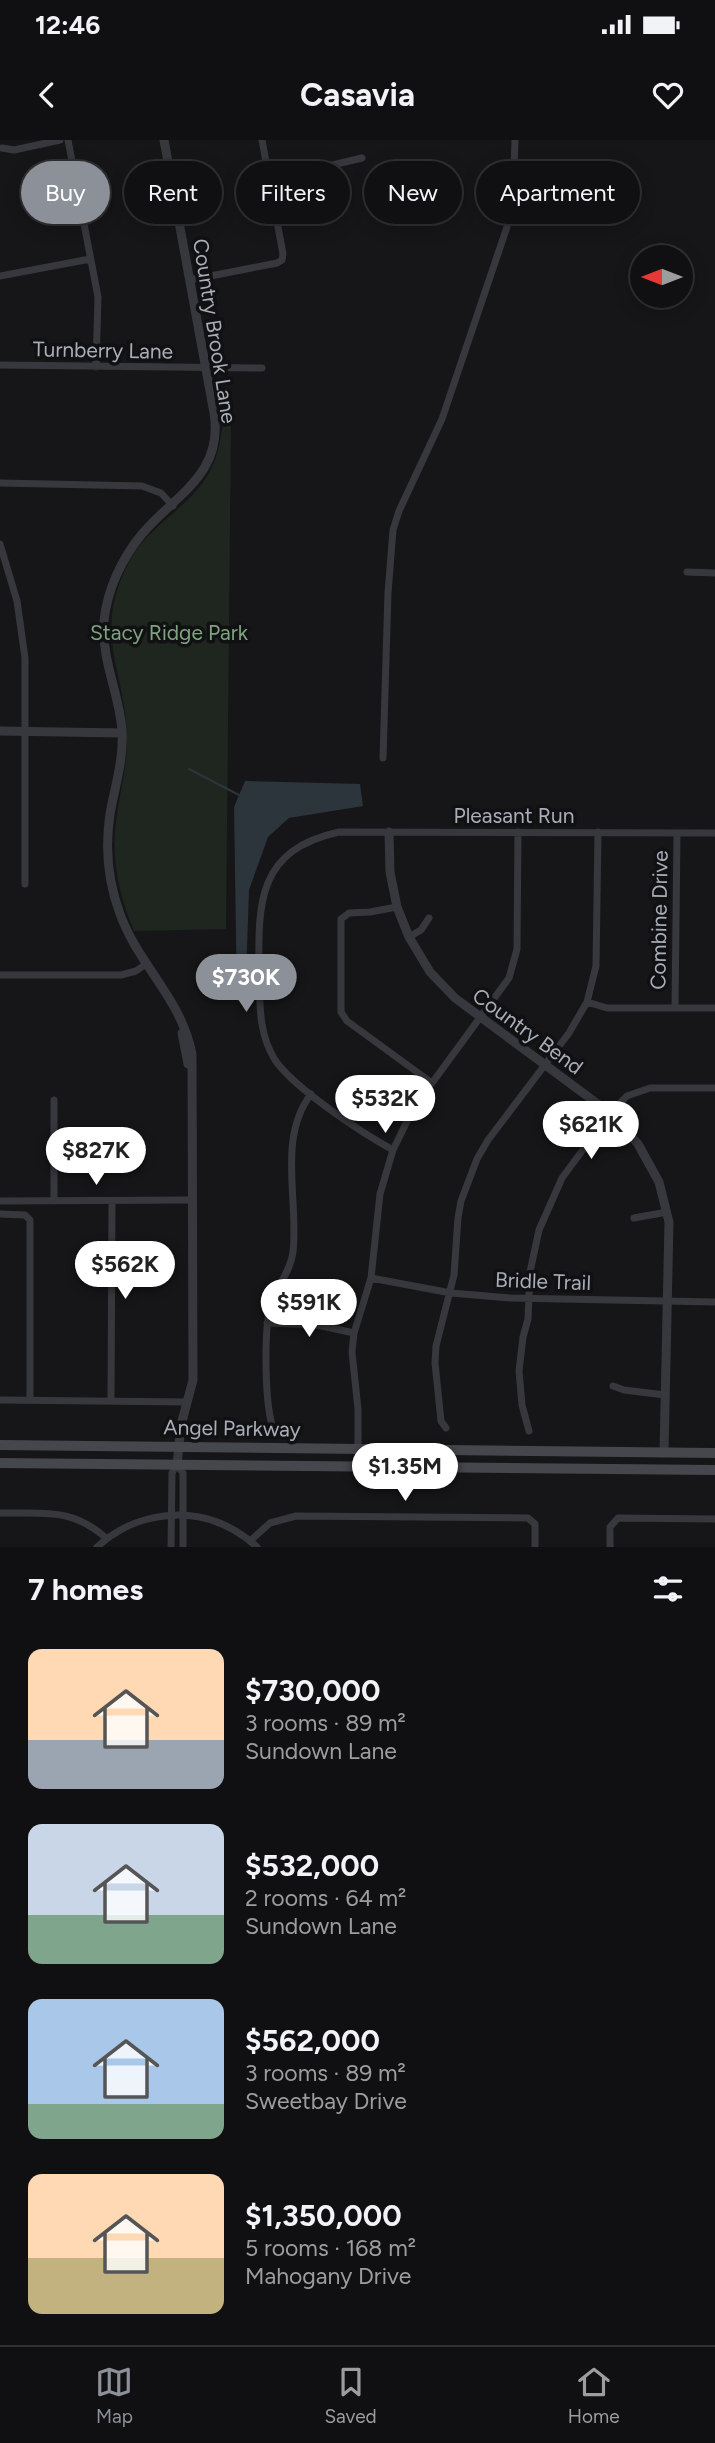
<!DOCTYPE html>
<meta charset="utf-8">
<style>
:root{--surface:#101012;--page:#1e1e20;--text:#f1f3f6;--muted:#9c9d9f;--line:#303032;--accent:#8c9099}
body{margin:0;font-family:Figtree,sans-serif;background:var(--page);color:var(--text);height:100vh;display:flex;flex-direction:column;font-size:26px;white-space:nowrap}
*{box-sizing:border-box;margin:0}
p{font-size:23px;color:var(--muted)}
.icon{flex:none;width:38px;height:38px;fill:none;stroke:currentColor;stroke-width:2;stroke-linecap:round;stroke-linejoin:round}
.map{position:relative;height:1407px;overflow:hidden}
.panel{display:flex;flex-direction:column;background:var(--surface);flex:1}
.panel>*{flex:none}
.banner{position:absolute;left:21px;top:21px;width:674px;height:63px;display:flex;gap:14px}
.needle{width:46px;rotate:270deg}
.fabs{position:absolute;left:630px;top:105px;display:grid;gap:14px}
.fabs a{display:grid;place-items:center;width:63px;height:63px;border-radius:50%;background:var(--surface);box-shadow:0 4px 18px #0003,0 0 0 2px var(--line);font-size:35px}
.price{position:absolute;translate:-50% -60px;padding:0 16px;border-radius:24px;background:#fff;color:#222;font-size:23px;line-height:46px;filter:drop-shadow(0 2px 4px #0008)}
.price::after{content:'';position:absolute;left:50%;top:42px;width:21px;height:16px;margin-left:-10px;background:inherit;clip-path:polygon(0 0,100% 0,50% 100%)}
.price.on{background:var(--accent);color:#fff}
ul{padding:0;list-style:none}
li{display:flex;align-items:center;gap:21px;height:175px;padding:0 28px}
li span{display:grid;place-items:center;flex:none;width:196px;height:140px;border-radius:14px;color:#555}
li>.icon{margin-inline-start:auto}
span .icon{width:84px;height:84px;fill:#fffc;stroke-width:1}
li b{font-size:30px}
h2{display:flex;justify-content:space-between;align-items:center;height:84px;padding:0 28px;font-size:30px}
.pill{padding:0 24px;border-radius:32px;background:var(--surface);box-shadow:0 4px 18px #0003,0 0 0 2px var(--line);font-size:24px;line-height:63px}
.pill.on{background:var(--accent);color:#fff}
.status{display:flex;justify-content:space-between;align-items:center;height:49px;padding:0 35px;background:var(--surface);direction:ltr}
.status svg{height:19px;fill:currentColor}
header{display:flex;justify-content:space-between;align-items:center;height:91px;padding:0 28px;background:var(--surface);font-size:32px;font-weight:700}
.menu{display:flex;justify-content:space-around;align-items:center;height:98px;border-top:2px solid var(--line);background:var(--surface);font-size:19px;color:var(--muted)}
.menu a{display:grid;justify-items:center;gap:4px}
.menu .on{color:var(--accent)}
.map>svg:first-child{display:block}
</style>
<div class="status"><b>12:46</b><svg viewBox="0 0 49 12"><path d="M0 12V9h3v3zM5 12V6h3v6zM10 12V3h3v9zM15 12V0h3v12zM26 1h20v11H26zM47 4h2v5h-2z"/></svg></div>
<header><svg class="icon" aria-label="back" viewBox="0 0 24 24"><path d="M15 5l-7 7 7 7"/></svg>Casavia<svg class="icon" aria-label="heart" viewBox="0 0 24 24"><path d="M12 20l-8-8c-3-5 5-10 8-4 3-6 11-1 8 4z"/></svg></header>
<div class="map">
<svg width="715" height="1407" viewBox="0 0 715 1407">
<rect width="100%" height="100%" fill="#161618"/>
<path fill="#1e261f" d="M223,283h8l-5,506 -92,2c-15,-35 -23,-72 -18,-110 3,-26 11,-52 11,-79 0,-72 -37,-107 3,-182 21,-38 66,-55 83,-95 6,-14 8,-28 10,-42z"/>
<path fill="#2c353c" d="M245,641l115,3 3,22 -74,12 -21,19 -19,53 -4,115 -8,-5 -3,-193z"/>
<g fill="none" stroke-linecap="round" stroke-linejoin="round">
<path stroke="#2c353c" stroke-width="2" d="M189,629l50,26"/>
<path stroke="#37383d" stroke-width="7" d="M68,0l30,157 -2,70
M2,8l12,2 46,-10
M269,40l93,-22
M0,136l90,-17
M190,140l87,-17 5,-3 1,-6 -21,-114
M0,225l262,3
M0,343l142,3 19,7 12,13
M0,404l17,57 8,57v226
M687,432l28,1
M383,618l5,-165 5,-63 6,-19 43,-92 65,-192 6,-33 2,-54
M397,767l-27,5 -21,1 -8,6v93l6,9 85,62
M409,797l12,-7 8,-12
M0,835h121l15,-4 10,-7
M587,862l20,6h108
M675,868l2,-175
M54,960v101
M393,1010c-31,-17 -99,-62 -118,-90 -17,-27 -15,-58 -16,-88 -1,-71 -1,-122 80,-140l376,1
M0,1061l192,-1
M0,1074l25,1 5,5v180
M634,1078l33,-6
M371,1138l80,15 59,5 205,4
M267,1183l50,2 37,8
M613,1246l11,4 41,5
M0,1260l187,2
M111,1261l1,-200
M272,1285c-7,-25 -9,-100 0,-124 6,-16 19,-31 21,-49 6,-52 -16,-113 18,-158
M446,1288l-5,-7 -6,-58 1,-17 18,-71 4,-57 3,-17 16,-42 11,-19 81,-107 18,-31 9,-36 2,-134
M529,1291l-7,-26 -3,-34 4,-34 5,-18 2,-47 9,-42 23,-52 48,-65 17,-17 23,-8h65
M358,1327v-58l-6,-57 2,-19 17,-55 9,-84 13,-44 20,-41 96,-131 8,-29 1,-117
M0,1373c44,1 71,-6 106,25
M250,1401l20,-18 26,-7 232,2 7,6v23
M97,1407c46,-42 113,-43 160,0
M171,1407l1,-74 5,-8 6,8v74
M610,1407v-20l8,-9 97,1"/>
<path stroke="#37383d" stroke-width="9" d="M164,0l50,273c10,61 -39,82 -72,121 -20,24 -35,56 -38,87 -3,38 15,72 18,109 2,29 -7,56 -12,84 -5,33 -2,68 10,100 19,52 61,84 72,140l1,326 -12,45 -4,40
M0,591l122,2
M389,692l1,40 7,35 12,30 21,35 25,26 155,115 28,31 21,38 10,40 -5,231
M182,893l6,31"/>
<path stroke="#45474d" stroke-width="10" d="M0,1305l715,8
M0,1323l715,7"/>
</g>
<g text-anchor="middle" dominant-baseline="central" stroke-width="7" stroke-linejoin="round" paint-order="stroke">
<g font-size="21" fill="#a8adb8" stroke="#111113">
<text transform="translate(215 191) rotate(81)">Country Brook Lane</text>
<text transform="translate(103 210) rotate(1)">Turnberry Lane</text>
<text x="514" y="675">Pleasant Run</text>
<text transform="translate(659 780) rotate(-89)">Combine Drive</text>
<text transform="translate(528 891) rotate(36)">Country Bend</text>
<text transform="translate(543 1141) rotate(2)">Bridle Trail</text>
<text transform="translate(232 1288) rotate(1)">Angel Parkway</text>
</g>
<g font-size="21" fill="#7fa381" stroke="#111113">
<text x="169" y="492">Stacy Ridge Park</text>
</g>
</g>
</svg>
<div class="fabs">
<a><svg class="needle" viewBox="-14 -14 28 28"><path d="M0-13l5 13h-10z" fill="#e53935"/><path d="M0 13l5-13h-10z" fill="#9c9d9f"/></svg></a>
</div>
<b class="price on" style="left:246px;top:874px">$730K</b>
<b class="price" style="left:385px;top:995px">$532K</b>
<b class="price" style="left:591px;top:1021px">$621K</b>
<b class="price" style="left:96px;top:1047px">$827K</b>
<b class="price" style="left:125px;top:1161px">$562K</b>
<b class="price" style="left:309px;top:1199px">$591K</b>
<b class="price" style="left:405px;top:1363px">$1.35M</b>
<div class="banner">
<a class="pill on">Buy</a>
<a class="pill">Rent</a>
<a class="pill">Filters</a>
<a class="pill">New</a>
<a class="pill">Apartment</a>
</div>
</div>
<section class="panel">
<h2>7 homes<svg class="icon" aria-label="filters" viewBox="0 0 24 24"><path d="M4 7h16M4 17h16"/><circle cx="9" cy="7" r="2"/><circle cx="15" cy="17" r="2"/></svg></h2>
<ul>
<li><span style="background:linear-gradient(#ffd9b3 65%,#9aa5b1 0)"><svg class="icon" aria-label="home" viewBox="0 0 24 24"><path d="M3 11l9-7 9 7M6 9v11h12V9"/></svg></span><div><b>$730,000</b><p>3 rooms · 89 m²</p><p>Sundown Lane</p></div></li>
<li><span style="background:linear-gradient(#c9d6e8 65%,#7fa58c 0)"><svg class="icon" aria-label="home" viewBox="0 0 24 24"><path d="M3 11l9-7 9 7M6 9v11h12V9"/></svg></span><div><b>$532,000</b><p>2 rooms · 64 m²</p><p>Sundown Lane</p></div></li>
<li><span style="background:linear-gradient(#a9c7e8 75%,#7fa58c 0)"><svg class="icon" aria-label="home" viewBox="0 0 24 24"><path d="M3 11l9-7 9 7M6 9v11h12V9"/></svg></span><div><b>$562,000</b><p>3 rooms · 89 m²</p><p>Sweetbay Drive</p></div></li>
<li><span style="background:linear-gradient(#ffd9b3 60%,#c2b280 0)"><svg class="icon" aria-label="home" viewBox="0 0 24 24"><path d="M3 11l9-7 9 7M6 9v11h12V9"/></svg></span><div><b>$1,350,000</b><p>5 rooms · 168 m²</p><p>Mahogany Drive</p></div></li>
</ul>
</section>
<nav class="menu">
<a class="on"><svg class="icon" aria-label="map" viewBox="0 0 24 24"><path d="M3 6l6-2 6 2 6-2v14l-6 2-6-2-6 2zM9 4v14M15 6v14"/></svg>Map</a>
<a><svg class="icon" aria-label="saved" viewBox="0 0 24 24"><path d="M7 4h10v16l-5-4-5 4z"/></svg>Saved</a>
<a><svg class="icon" aria-label="home" viewBox="0 0 24 24"><path d="M3 11l9-7 9 7M6 9v11h12V9"/></svg>Home</a>
</nav>
